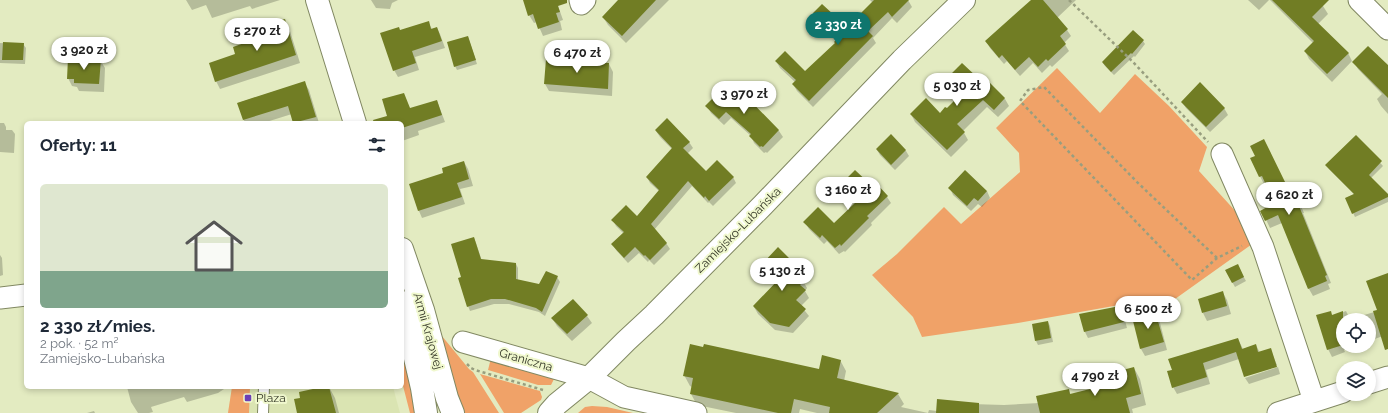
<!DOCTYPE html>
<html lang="pl">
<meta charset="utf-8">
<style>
:root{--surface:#fff;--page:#f6f6f7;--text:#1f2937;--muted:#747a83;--line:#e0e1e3;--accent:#0f766e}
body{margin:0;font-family:Raleway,sans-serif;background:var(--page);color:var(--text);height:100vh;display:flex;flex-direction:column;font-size:15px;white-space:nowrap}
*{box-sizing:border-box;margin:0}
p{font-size:13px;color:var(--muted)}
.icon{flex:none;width:22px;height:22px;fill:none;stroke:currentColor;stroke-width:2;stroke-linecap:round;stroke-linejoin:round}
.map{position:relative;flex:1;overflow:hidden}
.panel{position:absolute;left:24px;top:121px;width:380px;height:268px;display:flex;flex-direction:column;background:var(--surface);border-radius:6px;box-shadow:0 2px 6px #0003}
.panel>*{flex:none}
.buttons{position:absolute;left:1336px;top:313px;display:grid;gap:8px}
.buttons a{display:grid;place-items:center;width:40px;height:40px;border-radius:50%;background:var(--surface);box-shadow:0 2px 6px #0003;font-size:20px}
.price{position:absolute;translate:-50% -34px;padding:0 9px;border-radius:14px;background:#fff;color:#222;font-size:13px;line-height:26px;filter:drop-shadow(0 1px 2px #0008)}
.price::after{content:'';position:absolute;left:50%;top:24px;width:12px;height:9px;margin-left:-6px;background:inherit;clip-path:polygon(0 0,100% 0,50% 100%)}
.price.on{background:var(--accent);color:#fff}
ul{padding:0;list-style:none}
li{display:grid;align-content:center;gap:8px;height:212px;padding:0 16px}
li+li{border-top:1px solid var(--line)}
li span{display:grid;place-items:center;height:124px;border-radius:6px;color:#555}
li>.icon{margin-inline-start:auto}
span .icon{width:72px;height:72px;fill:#fffc;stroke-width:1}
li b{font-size:17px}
h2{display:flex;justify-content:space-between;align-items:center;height:48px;padding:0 16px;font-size:17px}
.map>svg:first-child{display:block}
</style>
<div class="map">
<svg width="1388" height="413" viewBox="0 0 1388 413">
<rect width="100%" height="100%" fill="#e3ebc1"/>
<path fill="#dae4b2" d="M232,387h161l7,26h-172z"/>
<path fill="#f0a268" d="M1057,68l43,45 35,-39 34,32 38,41 -8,24 49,54 7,17 -80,57 -50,5 -107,19 -96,14 -9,-20 -41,-42 25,-21 47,-47 17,17 59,-52 -1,-19 -23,-25z
M437,330l32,39 4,3 26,41h-35l-7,-10z
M402,332l20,81h-12l-8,-31z
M491,358l63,21 -3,6h-13l-50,-15z
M480,374l60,17 2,6 -1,3 -20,13h-17z
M232,387h18l-1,26h-21z
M592,406l15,1 26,6h-55l7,-6z"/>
<path fill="#0003" d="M186,0h94l-28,9 -2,-3 -38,12 -6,-13 -14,5z
M371,0h27l-6,3 -2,6 -14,-1z
M529,0h27l7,20 -3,1 2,9 -19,6 -6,-14 -3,1 -5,-8z
M620,0h49l-43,43 -18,-18 -5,-8z
M870,0h38l4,7 -15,16 -5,-5 -19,20 3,5 -63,64 -16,-16 -4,-7 2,-2 -15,-14 -4,-7 28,12 32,-30 1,-4 -19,-19 -4,-7 33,16 26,-26z
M1033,0h43l-19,18 10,12 4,6 -7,7 5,8 -17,16 -2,-2 -8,8 -9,-10 -13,13 -13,-15 -3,3 -14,-16 -4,-7z
M1248,0h21l-10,10z
M1270,0h47l6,6 5,8 -10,10 30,29 4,8 -20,21 -23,-23 -4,-8 8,-8z
M284,20l5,8 11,35 -80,26 -4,-8 21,-26z
M428,22l4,7 5,-1 3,6 5,14 -30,9 4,13 -21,7 -4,-7 6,-39z
M468,37l9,27 -20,6 -2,-4z
M1143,41l2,3 -10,13 -1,-1 -20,19 -9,-9 -2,-3z
M0,43l23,1 3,4 -1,16 -25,-1z
M100,60l5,8 -1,24 -25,-1 -2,-4 -5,-1 -4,-8z
M1354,62l34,5v47l-7,-8 -4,-7 5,-5 -24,-25z
M609,64l4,8 -1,24 -63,-5 -4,-7z
M951,75l27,5 4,-4 23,23 4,7 -11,11 -11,-10 -24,24 5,9 -17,17 -36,-35 -4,-8h29l7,-4 17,-18 -8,-9z
M304,82l5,8 10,33h-25l-2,-9 -29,9h-18l-7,-20z
M735,87l44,44 4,6 -16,16 -1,-1 -2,1 -10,-10 -3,-7 -20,-18 -7,7 -13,-12 -4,-7 19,-11z
M403,94l7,15 27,-8 8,21 -27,9 1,4 -17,6v-18h-11z
M1182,102l42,6 4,7 -18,17 -24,-24z
M0,123h4l2,4v3h6l3,4 -1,19 -14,-1z
M656,131l33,11 4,6 -6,6 19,19 27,4 3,6 -23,23 -4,-4 -1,1 -16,-17 -38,44 12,13 4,6 -16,16 -5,-5 -1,2 -9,-9 -11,10 -12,-13 -3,-6 11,-10 -8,-8 -3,-6 24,-2 22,-27 -9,-8 -3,-6 25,-28 -12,-12z
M891,136l15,15 3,5 -14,14 -15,-15 -3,-5z
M1356,136l27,30 -12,12 17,17v7l-33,15 -9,-19 8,-4 -25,-25 -2,-4z
M1251,159l43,31 10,23h-1l28,70 -3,1 2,5 -17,7 -4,-7 -27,-66 -12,5 -8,-17 13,-8 -9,-20 -2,1z
M464,162l4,7 5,17 -13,3 5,15 -43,14 -3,-7 -9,-26 35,-12z
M842,185l30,2 15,10 4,6 -20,20 1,2 -27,27 -1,-1 -5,3 -12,-13 -3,3 -15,-15 -4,-7 29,2 23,-21 -11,-11z
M950,188l37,3 3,7 -8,9 -4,-3 -7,7 -18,-16z
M474,238l2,5 6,18 34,3 2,4v12l21,5 18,-8 3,5 -15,34 -6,-4 -30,-8h-15l-24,7 -2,-5 -6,-28z
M778,249l15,15 4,7 -2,2 8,8 4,7 -2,3 4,7 -8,8 8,10 -16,17 -18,-3 -17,-16 -4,-7 25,-26 -11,-11 -4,-7z
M0,255l2,3 1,17 -3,1z
M1237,265l9,16 -11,6 -9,-16z
M1388,275v62l-5,-1 -14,5v-21h-26v26h12l-11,4 1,2 -13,5 -4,-8 2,-37 2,4 14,-5 4,8 28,-8z
M1223,293l4,7 4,14 -24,7 -4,-8z
M1120,307l3,6 4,15 -39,10 -3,-6 -5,-17z
M1154,312l5,7 8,31 -22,6 -4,-7 -8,-31z
M587,316l5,7 -20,18 -15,-15 -5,-8z
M1048,322l2,4 3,16 -15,3 -2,-4z
M1238,339l5,10 13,-4 4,8 10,-4 7,16 -32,11 -6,-17 -33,11 4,14 -33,10 -4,-7 -5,-15z
M840,360l6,11 -2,10 54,13 6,10 -3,3 27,6h-111l-17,-4 -1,4h-63l-39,-8 -6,-11 1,-7 -2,-1 -6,-11 136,-5z
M1278,367l2,7 -31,10 -4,-6z
M1134,368l6,11 6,26 -14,4 1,4h-205l1,-3 8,1 34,-7 33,1 35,-2 30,-12 2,4 37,-9z
M127,387h100l-9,6 -31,9 -3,-5 -33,10 2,5 -4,1h-11l-7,-11z
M326,387h3l6,11 4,15h-41z
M94,411l1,2h-8z"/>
<path fill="#717d24" d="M523,0h44v3l-9,3 2,6 -4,1 3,9 -21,7 -5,-15 -5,2z
M618,0h38l-34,36 -20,-19z
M874,0h35l-17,17 -4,-5 -20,19 5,5 -64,65 -17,-17 4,-4 -21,-19 10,-10 20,20 30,-28 -1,-1 4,-4 -25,-25 9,-9 25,23z
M1031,0h12l25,29 -8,7 6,8 -18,17 -2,-2 -8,8 -9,-10 -14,13 -13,-15 -3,3 -14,-17z
M1272,0h57l-17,17 37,36 -22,21 -23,-23 10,-10z
M285,19l11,36 -81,27 -6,-19 26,-9 -2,-7 25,-9 -3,-10z
M429,21l2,8 6,-2 5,14 -30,10 4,12 -23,8 -13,-38 19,-6 1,3z
M1133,30l11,10 -12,14 -1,-1 -20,19 -9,-10z
M468,36l8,24 -22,7 -7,-25z
M3,42l21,1 -1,17h-21z
M1368,46l20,19v33l-36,-36z
M68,58l33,1 -2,25 -25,-1v-4h-7z
M546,59l63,4 -1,26 -64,-5z
M962,63l16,15 4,-3 23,23 -11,12 -11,-10 -26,24 8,8 -18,18 -37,-36 16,-16 14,15 5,-6 2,1 18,-18 -15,-15z
M305,81l11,36 -23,6 -5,-17 -45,14 -6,-17z
M1200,82l25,26 -19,19 -25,-25z
M735,85l44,45 -16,17 -2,-1 -1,1 -11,-11 2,-2 -25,-22 -7,7 -14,-13 17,-17 4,5z
M404,93l6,15 27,-8 5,15 -40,13v-5h-28l-1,-3 14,-4 -5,-17z
M667,118l23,24 -7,6 23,23 11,-11 17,17 -25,24 -4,-5 -1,2 -16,-17 -37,43 16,19 -17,17 -5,-5 -1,1 -9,-9 -11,11 -13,-14 13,-12 -13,-12 15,-15 11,11 22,-26 -13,-13 26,-29 -17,-18z
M891,134l15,16 -15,15 -15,-16z
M1356,135l26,26 -13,14 19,19v3l-36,17 -7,-16 9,-4 -29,-29z
M1264,139l22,45 4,-2 11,23 -2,1 28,69 -2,1 2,5 -19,8 -30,-74 -13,6 -5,-10 14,-8 -12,-27 -3,1 -9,-19 5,-2 -5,-10z
M464,161l5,18 -12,4 5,14 -44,14 -9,-27 34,-11 -1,-5z
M855,170l17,16 3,-4 13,14 -21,20 2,2 -28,28 -1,-2 -5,4 -13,-13 -2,3 -17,-16 15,-15 16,16 23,-22 -17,-16z
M965,170l22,21 -9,10 -4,-3 -7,8 -19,-18z
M474,237l7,22 35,4v16l23,5 7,-13 12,5 -16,36 -6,-4 -31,-9h-14l-24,8 -9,-29 3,-1 -10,-33z
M778,247l16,16 -4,4 14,14 -4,4 6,5 -10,10 10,9 -17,18 -19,-4 -17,-17 26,-27 -16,-16z
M1238,264l6,13 -12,6 -7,-13z
M1388,273v76l-3,1 -12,-39 4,-1 -11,-29z
M1223,291l4,15 -25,7 -4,-14z
M573,299l15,16 -21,19 -16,-16z
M1120,306l4,16 -40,10 -5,-18z
M1155,311l9,31 -24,7 -8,-32z
M1331,311l1,4 11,-4v34l-16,5 -11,-35z
M1048,321l3,17 -16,3 -3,-17z
M1238,338l4,11 14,-5 2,8 13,-4 6,19 -33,10 -8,-25 -33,11 4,14 -35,11 -5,-17 5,-1 -4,-11z
M690,344l13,3 1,-3 115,25 3,-14 19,5 -4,18 62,15 -22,20h-48l1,-6 -36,-8 -3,14h-13l-88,-19 3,-16 -10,-2z
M1134,367l7,27 -15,4 4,15h-90l-4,-17 33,-7 1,5 36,-9 -2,-10z
M322,387h7l7,26h-39l-3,-14 6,-1 -1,-6z
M937,399l42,4v10h-43z"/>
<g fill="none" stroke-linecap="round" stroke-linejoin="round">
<g stroke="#818862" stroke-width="12">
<path id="lane" d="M263,413l1,-26"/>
</g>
<g stroke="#818862" stroke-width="23">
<path id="street" d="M580,0l1,4 4,-4
M1359,0l29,29
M1222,154l41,93 51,154
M0,298l26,-3
M463,342l126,36 35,19 72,16
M1369,383l19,-6
M1278,413l65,-21"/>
</g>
<g stroke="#818862" stroke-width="24">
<path id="secondary" d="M317,0l38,123
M402,249l21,61 24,88 6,15
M402,302l20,86 4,25
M549,413l8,-9 32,-26 37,-37 28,-26 109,-110 139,-145 62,-60"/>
</g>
<path stroke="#989e7f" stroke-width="2.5" stroke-dasharray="3 3" stroke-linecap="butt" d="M1069,0l64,62 75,80
M1217,258l-79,-75 -94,-96 -16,3 -8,11 172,179 25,-22 25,-12
M467,364l4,4 4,2 68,20"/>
<use href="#lane" stroke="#fff" stroke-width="10"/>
<use href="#street" stroke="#fff" stroke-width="21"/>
<use href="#secondary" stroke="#fff" stroke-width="22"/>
</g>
<rect fill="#6c3fb7" stroke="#f0f8ce" stroke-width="1.5" x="244" y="394" width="8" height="8" rx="2"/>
<g text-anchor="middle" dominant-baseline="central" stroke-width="4" stroke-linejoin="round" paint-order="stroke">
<g font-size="12" fill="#333626" stroke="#f0f8ce">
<text transform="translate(738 230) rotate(-45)">Zamiejsko-Lubańska</text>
<text transform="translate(428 331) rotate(74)">Armii Krajowej</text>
<text transform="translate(526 360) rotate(16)">Graniczna</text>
</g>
<g font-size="12" fill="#333626" stroke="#f0f8ce" text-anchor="start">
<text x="256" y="398">Plaza</text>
</g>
</g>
</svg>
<div class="buttons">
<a><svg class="icon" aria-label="locate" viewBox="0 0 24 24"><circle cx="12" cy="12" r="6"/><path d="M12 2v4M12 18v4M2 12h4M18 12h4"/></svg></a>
<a><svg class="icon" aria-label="layers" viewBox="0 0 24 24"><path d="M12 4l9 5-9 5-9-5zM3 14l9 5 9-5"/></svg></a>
</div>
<b class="price on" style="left:838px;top:46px">2 330 zł</b>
<b class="price" style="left:257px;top:52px">5 270 zł</b>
<b class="price" style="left:84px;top:71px">3 920 zł</b>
<b class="price" style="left:577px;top:74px">6 470 zł</b>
<b class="price" style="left:957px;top:107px">5 030 zł</b>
<b class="price" style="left:744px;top:115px">3 970 zł</b>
<b class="price" style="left:848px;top:211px">3 160 zł</b>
<b class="price" style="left:1289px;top:216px">4 620 zł</b>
<b class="price" style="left:782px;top:292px">5 130 zł</b>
<b class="price" style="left:1148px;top:330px">6 500 zł</b>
<b class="price" style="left:1095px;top:397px">4 790 zł</b>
<section class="panel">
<h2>Oferty: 11<svg class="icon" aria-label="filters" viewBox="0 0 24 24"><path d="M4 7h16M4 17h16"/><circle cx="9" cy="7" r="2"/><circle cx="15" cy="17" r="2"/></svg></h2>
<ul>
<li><span style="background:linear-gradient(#dfe7d0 70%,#7fa58c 0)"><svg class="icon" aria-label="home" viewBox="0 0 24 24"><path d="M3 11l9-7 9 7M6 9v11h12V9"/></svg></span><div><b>2 330 zł/mies.</b><p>2 pok. · 52 m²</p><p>Zamiejsko-Lubańska</p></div></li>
</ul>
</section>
</div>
